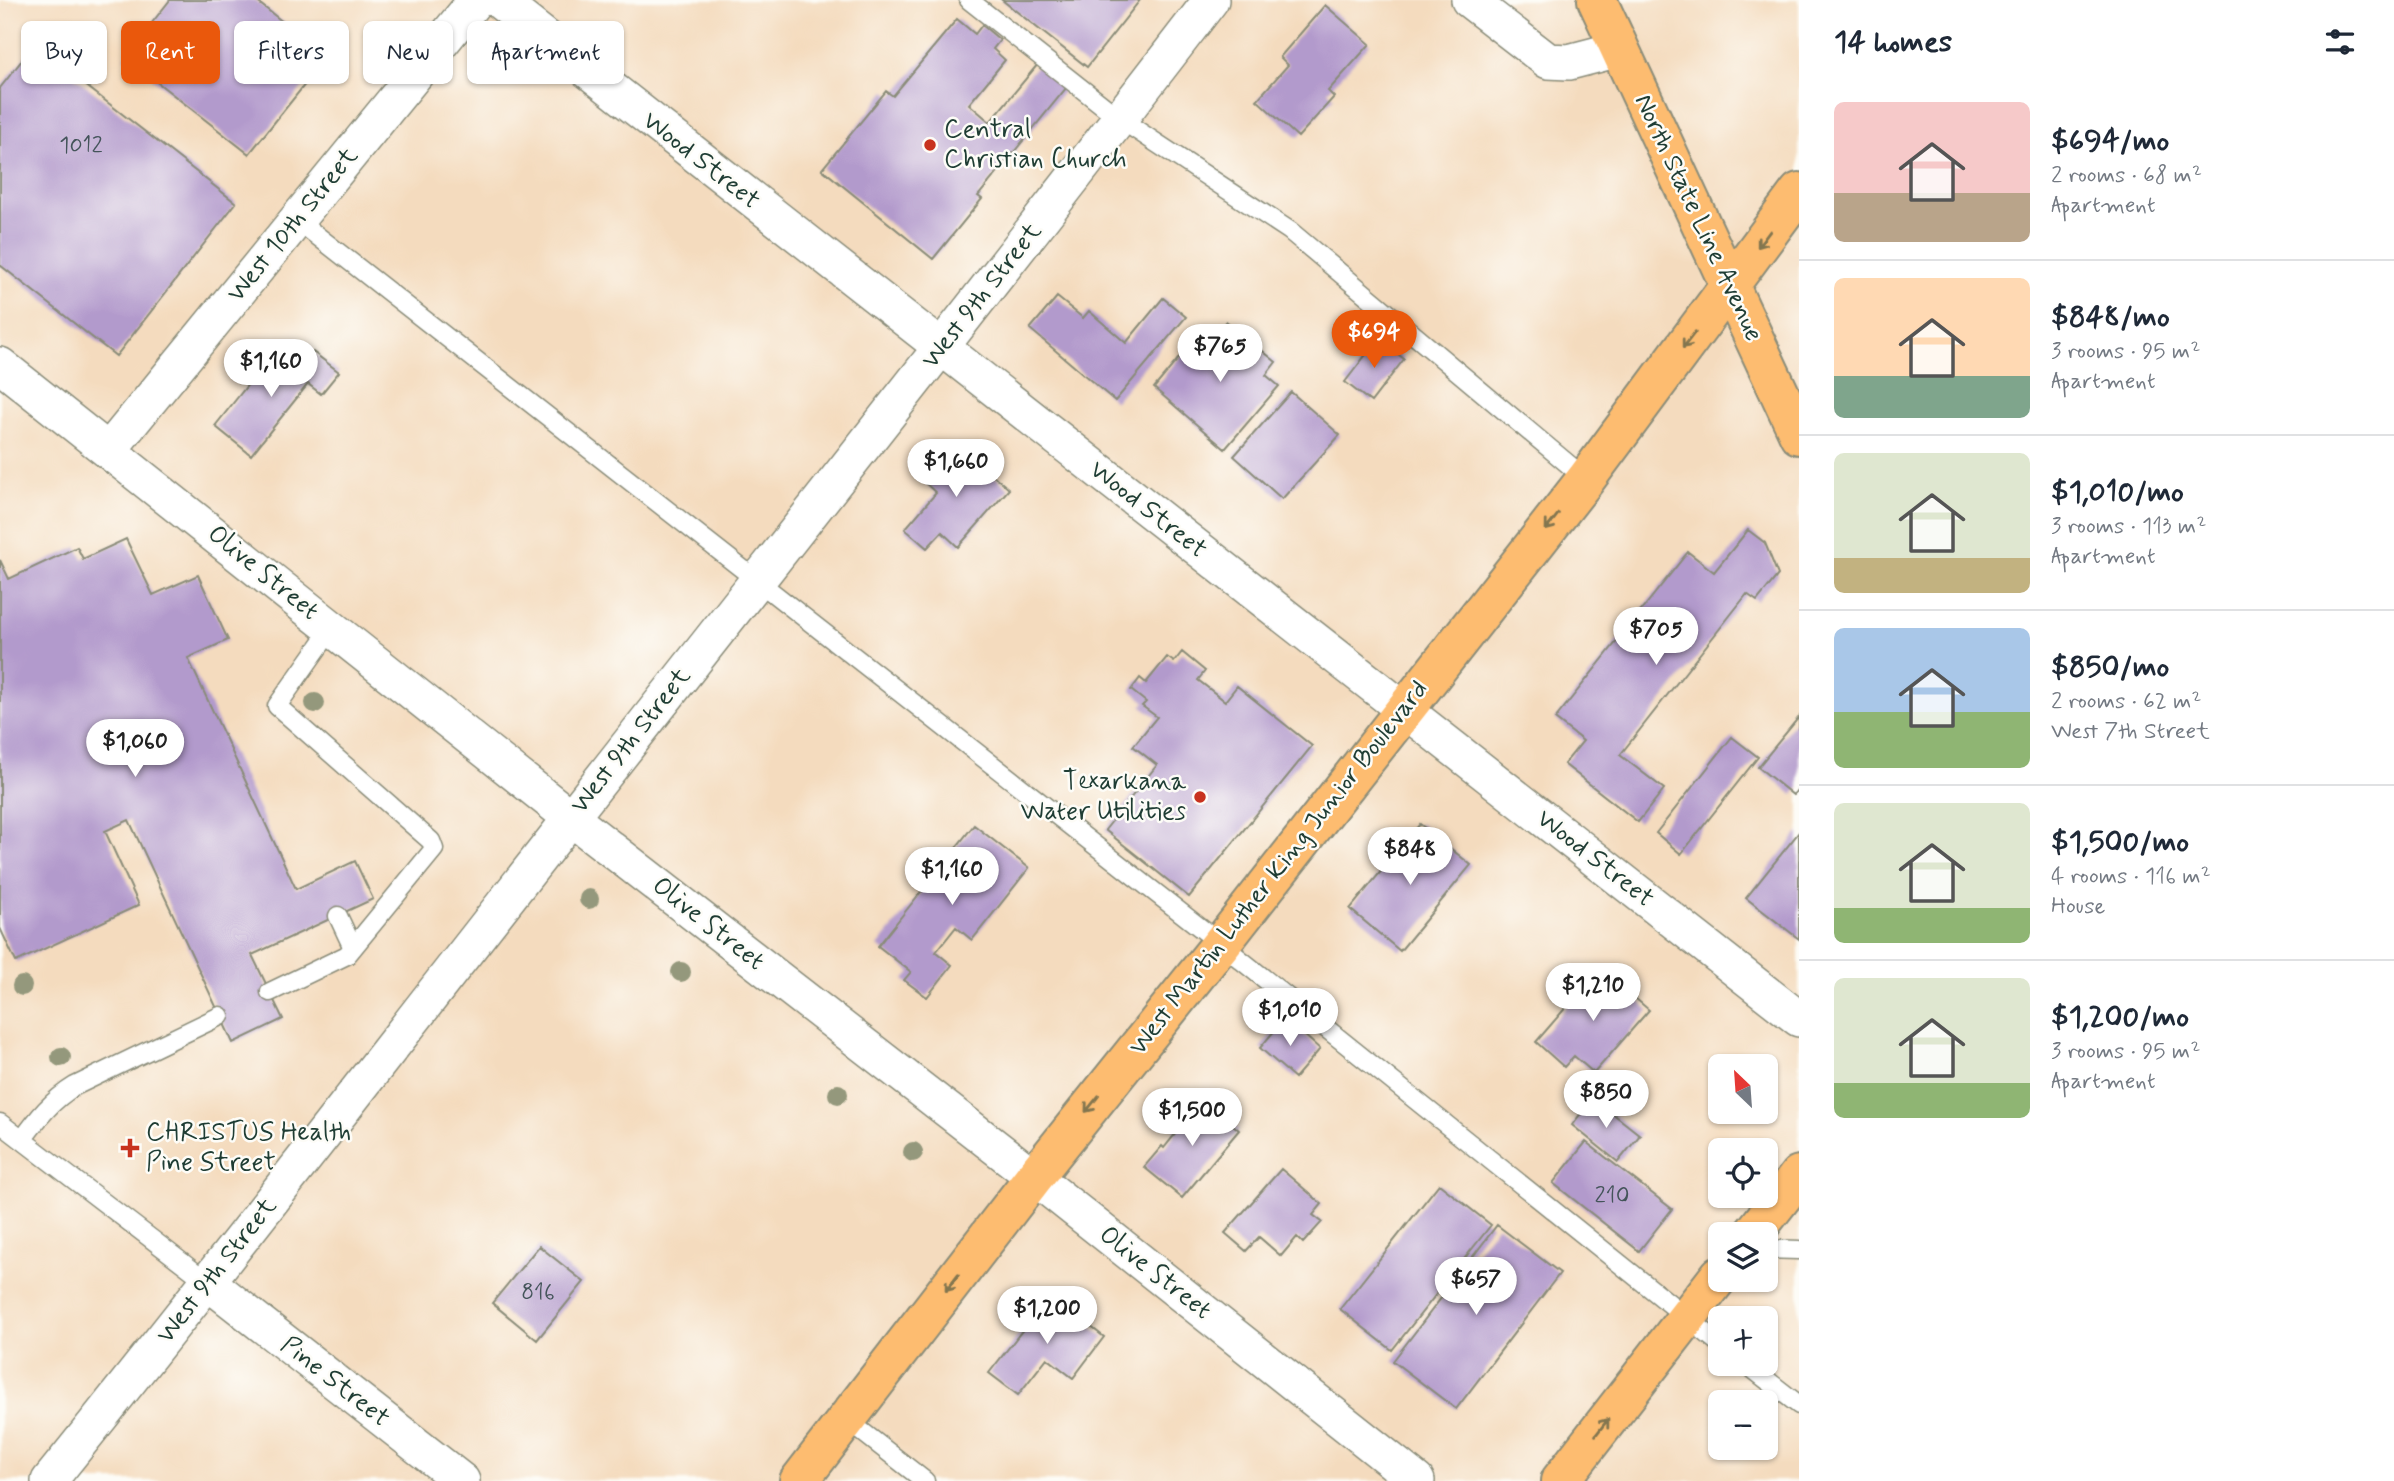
<!DOCTYPE html>
<meta charset="utf-8">
<style>
:root{--surface:#fff;--page:#f2f2f3;--text:#1f2937;--muted:#747a83;--line:#e0e1e3;--accent:#ea580c}
body{margin:0;font-family:Mynerve,sans-serif;background:var(--page);color:var(--text);height:100vh;display:flex;flex-direction:column;font-size:26px;white-space:nowrap}
*{box-sizing:border-box;margin:0}
p{font-size:23px;color:var(--muted)}
.icon{flex:none;width:38px;height:38px;fill:none;stroke:currentColor;stroke-width:2;stroke-linecap:round;stroke-linejoin:round}
.map{position:relative;flex:1;overflow:hidden}
.sheet{display:flex;flex-direction:column;background:var(--surface);width:595px}
.sheet>*{flex:none}
.hud{position:absolute;left:21px;top:21px;width:665px;height:63px;display:flex;gap:14px}
.needle{width:46px;rotate:335deg}
.fabs{position:absolute;left:1708px;top:1054px;display:grid;gap:14px}
.fabs a{display:grid;place-items:center;width:70px;height:70px;border-radius:10px;background:var(--surface);box-shadow:0 2px 5px #0004;font-size:35px}
.price{position:absolute;translate:-50% -60px;padding:0 16px;border-radius:24px;background:#fff;color:#222;font-size:23px;line-height:46px;filter:drop-shadow(0 2px 4px #0008)}
.price::after{content:'';position:absolute;left:50%;top:42px;width:21px;height:16px;margin-left:-10px;background:inherit;clip-path:polygon(0 0,100% 0,50% 100%)}
.price.selected{background:var(--accent);color:#fff}
ul{padding:0;list-style:none}
li{display:flex;align-items:center;gap:21px;height:175px;padding:0 35px}
li+li{border-top:2px solid var(--line)}
li span{display:grid;place-items:center;flex:none;width:196px;height:140px;border-radius:10px;color:#555}
li>.icon{margin-inline-start:auto}
span .icon{width:84px;height:84px;fill:#fffc;stroke-width:1}
li b{font-size:30px}
h2{display:flex;justify-content:space-between;align-items:center;height:84px;padding:0 35px;font-size:30px}
.tag{padding:0 24px;border-radius:10px;background:var(--surface);box-shadow:0 2px 5px #0004;font-size:24px;line-height:63px}
.tag.selected{background:var(--accent);color:#fff}
main{display:flex;flex:1;min-height:0}
.map>svg:first-child{display:block}
</style>
<main>
<div class="map">
<svg width="1799" height="1481" viewBox="0 0 1799 1481">
<rect width="100%" height="100%" fill="#fdfcf7"/>
<filter id="ink" filterUnits="userSpaceOnUse"><feTurbulence type="fractalNoise" baseFrequency=".0143" numOctaves="2"/><feDisplacementMap in="SourceGraphic" scale="14" xChannelSelector="R" yChannelSelector="G"/><feConvolveMatrix kernelMatrix="1 2 1 2 8 2 1 2 1" color-interpolation-filters="sRGB"/></filter>
<filter id="wash" filterUnits="userSpaceOnUse"><feTurbulence type="fractalNoise" baseFrequency=".00686" numOctaves="4" result="noise"/><feDisplacementMap in="SourceGraphic" scale="28" xChannelSelector="R" yChannelSelector="G"/><feGaussianBlur stdDeviation="1.57" result="paint"/><feColorMatrix in="noise" values="0 0 0 0 0 0 0 0 0 0 0 0 0 0 0 0 0 1.4 0 .05"/><feComposite in="paint" operator="in"/></filter>
<g filter="url(#wash)">
<rect width="100%" height="100%" fill="#f4dbbe"/>
<g id="blocks">
<path fill="#b29acc" d="M170,0h85l72,57 -78,97 -124,-97z
M1002,0h138l-53,67z
M1325,5l45,39 -42,47 6,6 -36,40 -41,-37 31,-35 -8,-8z
M957,19l18,15 7,-9 18,15 -7,9 12,11 -36,44 21,18 48,-58 29,23 -89,109 4,3 -49,60 -111,-90 64,-78 7,5z
M34,45l202,158 -120,153 -116,-91v-177z
M1057,297l26,21 6,-7 37,32 37,-45 23,19 -71,84 -85,-72z
M1226,321l50,41 -10,13 13,11 -54,63 -71,-61 35,-42 9,8z
M1378,339l26,20 -33,43 -26,-20z
M313,352l26,20 -18,22 -13,-10 -57,71 -36,-29 57,-72 24,20z
M1291,392l49,43 -58,64 -48,-43z
M957,444l52,45 -51,58 -16,-15 -15,16 -22,-19 31,-36 -13,-12z
M1748,530l17,13 13,32 -21,26 -10,-7 -127,161 44,34 -26,33 -74,-58 19,-23 -28,-22 133,-167 26,20z
M126,539l27,56 45,-20 30,65 -40,18 108,231 59,-28 18,38 -121,56 31,64 -50,24 -104,-223 -24,11 34,74 -123,57 -16,-34v-368l9,19 68,-32 6,12z
M1182,652l23,19 -7,9 27,21 12,-15 75,60 -123,151 -84,-67 52,-65 -24,-19 24,-29 -15,-11 4,-4 -15,-12 9,-12 6,5 21,-26 7,5z
M1799,717v71l-6,7 -35,-28z
M1732,737l26,20 -77,97 -25,-21z
M1420,824l51,41 -71,86 -50,-42z
M974,825l55,43 -57,72 -16,-13 -20,25 16,13 -25,32 -23,-17 7,-8 -33,-26z
M1799,832v107l-53,-41z
M1600,968l49,42 -55,63 -20,-17 -10,11 -28,-25z
M1285,1018l35,31 -25,29 -35,-30z
M1200,1097l39,33 -57,68 -38,-31 18,-21 2,2 12,-15 -3,-3z
M1593,1098l47,37 -22,27 -46,-37z
M1586,1142l86,67 -33,42 -86,-68z
M1281,1169l41,35 -9,11 9,7 -19,21 -6,-6 -16,19 -22,-19 -13,14 -21,-18z
M1439,1184l52,41 -99,125 -52,-41z
M1497,1225l63,48 -104,136 -63,-48z
M539,1246l45,36 -47,58 -45,-37z
M1050,1295l54,42 -31,41 -26,-20 -29,37 -29,-22z"/>
</g>
</g>
<g filter="url(#ink)">
<use href="#blocks" fill-opacity="0" stroke="#8a8c79" stroke-width="2"/>
<g fill="none" stroke-linecap="round" stroke-linejoin="round">
<g stroke="#8a8c79" stroke-width="21">
<path id="service" d="M969,0l151,119 170,112 296,248
M297,220l924,724 499,400
M338,916l15,32
M270,992l77,-37 87,-106 -3,-8 -154,-135 55,-78
M0,1123l209,160
M22,1140c16,-22 30,-40 53,-54l145,-70
M1766,1249l33,1
M1745,1363l54,42
M846,1419l79,62"/>
</g>
<g stroke="#8a8c79" stroke-width="38">
<path id="minor" d="M498,0c432,341 868,678 1301,1019
M1469,0l79,61 21,1 50,-13
M0,365l571,453 463,359 383,304
M109,450l367,-450
M209,1283l253,198
M49,1481c176,-218 347,-441 521,-662 214,-273 430,-544 641,-819"/>
</g>
<g stroke="#8a8c79" stroke-width="42">
<path id="primary" d="M1597,0l202,435
M1753,1234l46,-59
M799,1481l235,-304 187,-233 365,-465 213,-287
M1560,1481l160,-206"/>
</g>
<use href="#service" stroke="#fff" stroke-width="18"/>
<use href="#minor" stroke="#fff" stroke-width="35"/>
<use href="#primary" stroke="#fdbc70" stroke-width="38"/>
</g>
<g fill="#94987b">
<circle cx="315" cy="703" r="10"/>
<circle cx="589" cy="899" r="10"/>
<circle cx="681" cy="972" r="10"/>
<circle cx="22" cy="986" r="10"/>
<circle cx="61" cy="1057" r="10"/>
<circle cx="838" cy="1094" r="10"/>
<circle cx="913" cy="1152" r="10"/>
</g>
<defs><path id="oneway-shaft" d="M-6 0H5M1.5-3L5.5 0L1.5 3" fill="none" stroke-width="1.6" stroke-linecap="round" stroke-linejoin="round" transform="scale(1.75)"/></defs>
<g stroke="#83764f">
<use href="#oneway-shaft" transform="translate(1764 239) rotate(127)"/>
<use href="#oneway-shaft" transform="translate(1689 340) rotate(127)"/>
<use href="#oneway-shaft" transform="translate(1552 522) rotate(128)"/>
<use href="#oneway-shaft" transform="translate(1092 1104) rotate(129)"/>
<use href="#oneway-shaft" transform="translate(952 1283) rotate(128)"/>
<use href="#oneway-shaft" transform="translate(1602 1427) rotate(-52)"/>
</g>
</g>
<g fill="#c8321e" stroke="#fdfcf7" stroke-width="2.5">
<circle cx="930" cy="145" r="7"/>
<circle cx="1200" cy="797" r="7"/>
<path d="M126.5 1137.5h7v7h7v7h-7v7h-7v-7h-7v-7h7z"/>
</g>
<g text-anchor="middle" dominant-baseline="central" stroke-width="5" stroke-linejoin="round" paint-order="stroke">
<g font-size="23" fill="#44545a">
<text x="81" y="146">1012</text>
<text x="1612" y="1196">210</text>
<text x="538" y="1293">816</text>
</g>
<g font-size="26" fill="#1f3d34" stroke="#fdfcf7" text-anchor="start">
<text x="944" y="130">Central<tspan x="944" dy="30">Christian Church</tspan></text>
<text x="1186" y="782" text-anchor="end">Texarkana<tspan x="1186" dy="30">Water Utilities</tspan></text>
<text x="146" y="1133">CHRISTUS Health<tspan x="146" dy="30">Pine Street</tspan></text>
</g>
<g font-size="26" fill="#1f3d34" stroke="#fdfcf7">
<text transform="translate(701 161) rotate(38)">Wood Street</text>
<text transform="translate(1698 218) rotate(65)">North State Line Avenue</text>
<text transform="translate(293 225) rotate(-51)">West 10th Street</text>
<text transform="translate(982 296) rotate(-52)">West 9th Street</text>
<text transform="translate(1148 510) rotate(38)">Wood Street</text>
<text transform="translate(263 573) rotate(39)">Olive Street</text>
<text transform="translate(631 741) rotate(-52)">West 9th Street</text>
<text transform="translate(1595 859) rotate(38)">Wood Street</text>
<text transform="translate(1279 868) rotate(-52)">West Martin Luther King Junior Boulevard</text>
<text transform="translate(708 924) rotate(38)">Olive Street</text>
<text transform="translate(217 1271) rotate(-52)">West 9th Street</text>
<text transform="translate(1155 1273) rotate(38)">Olive Street</text>
<text transform="translate(335 1382) rotate(38)">Pine Street</text>
</g>
</g>
</svg>
<div class="fabs">
<a><svg class="needle" viewBox="-14 -14 28 28"><path d="M0-13l5 13h-10z" fill="#e53935"/><path d="M0 13l5-13h-10z" fill="#747a83"/></svg></a>
<a><svg class="icon" aria-label="locate" viewBox="0 0 24 24"><circle cx="12" cy="12" r="6"/><path d="M12 2v4M12 18v4M2 12h4M18 12h4"/></svg></a>
<a><svg class="icon" aria-label="layers" viewBox="0 0 24 24"><path d="M12 4l9 5-9 5-9-5zM3 14l9 5 9-5"/></svg></a>
<a>+</a>
<a>−</a>
</div>
<b class="price selected" style="left:1374px;top:370px">$694</b>
<b class="price" style="left:1220px;top:384px">$765</b>
<b class="price" style="left:271px;top:399px">$1,160</b>
<b class="price" style="left:956px;top:499px">$1,660</b>
<b class="price" style="left:1656px;top:667px">$705</b>
<b class="price" style="left:135px;top:779px">$1,060</b>
<b class="price" style="left:1410px;top:887px">$848</b>
<b class="price" style="left:952px;top:907px">$1,160</b>
<b class="price" style="left:1593px;top:1023px">$1,210</b>
<b class="price" style="left:1290px;top:1048px">$1,010</b>
<b class="price" style="left:1606px;top:1130px">$850</b>
<b class="price" style="left:1192px;top:1148px">$1,500</b>
<b class="price" style="left:1476px;top:1317px">$657</b>
<b class="price" style="left:1047px;top:1346px">$1,200</b>
<div class="hud">
<a class="tag">Buy</a>
<a class="tag selected">Rent</a>
<a class="tag">Filters</a>
<a class="tag">New</a>
<a class="tag">Apartment</a>
</div>
</div>
<section class="sheet">
<h2>14 homes<svg class="icon" aria-label="filters" viewBox="0 0 24 24"><path d="M4 7h16M4 17h16"/><circle cx="9" cy="7" r="2"/><circle cx="15" cy="17" r="2"/></svg></h2>
<ul>
<li><span style="background:linear-gradient(#f6c9c9 65%,#b9a48a 0)"><svg class="icon" aria-label="home" viewBox="0 0 24 24"><path d="M3 11l9-7 9 7M6 9v11h12V9"/></svg></span><div><b>$694/mo</b><p>2 rooms · 68 m²</p><p>Apartment</p></div></li>
<li><span style="background:linear-gradient(#ffd9b3 70%,#7fa58c 0)"><svg class="icon" aria-label="home" viewBox="0 0 24 24"><path d="M3 11l9-7 9 7M6 9v11h12V9"/></svg></span><div><b>$848/mo</b><p>3 rooms · 95 m²</p><p>Apartment</p></div></li>
<li><span style="background:linear-gradient(#dfe7d0 75%,#c2b280 0)"><svg class="icon" aria-label="home" viewBox="0 0 24 24"><path d="M3 11l9-7 9 7M6 9v11h12V9"/></svg></span><div><b>$1,010/mo</b><p>3 rooms · 113 m²</p><p>Apartment</p></div></li>
<li><span style="background:linear-gradient(#a9c7e8 60%,#8fb573 0)"><svg class="icon" aria-label="home" viewBox="0 0 24 24"><path d="M3 11l9-7 9 7M6 9v11h12V9"/></svg></span><div><b>$850/mo</b><p>2 rooms · 62 m²</p><p>West 7th Street</p></div></li>
<li><span style="background:linear-gradient(#dfe7d0 75%,#8fb573 0)"><svg class="icon" aria-label="home" viewBox="0 0 24 24"><path d="M3 11l9-7 9 7M6 9v11h12V9"/></svg></span><div><b>$1,500/mo</b><p>4 rooms · 116 m²</p><p>House</p></div></li>
<li><span style="background:linear-gradient(#dfe7d0 75%,#8fb573 0)"><svg class="icon" aria-label="home" viewBox="0 0 24 24"><path d="M3 11l9-7 9 7M6 9v11h12V9"/></svg></span><div><b>$1,200/mo</b><p>3 rooms · 95 m²</p><p>Apartment</p></div></li>
</ul>
</section>
</main>
